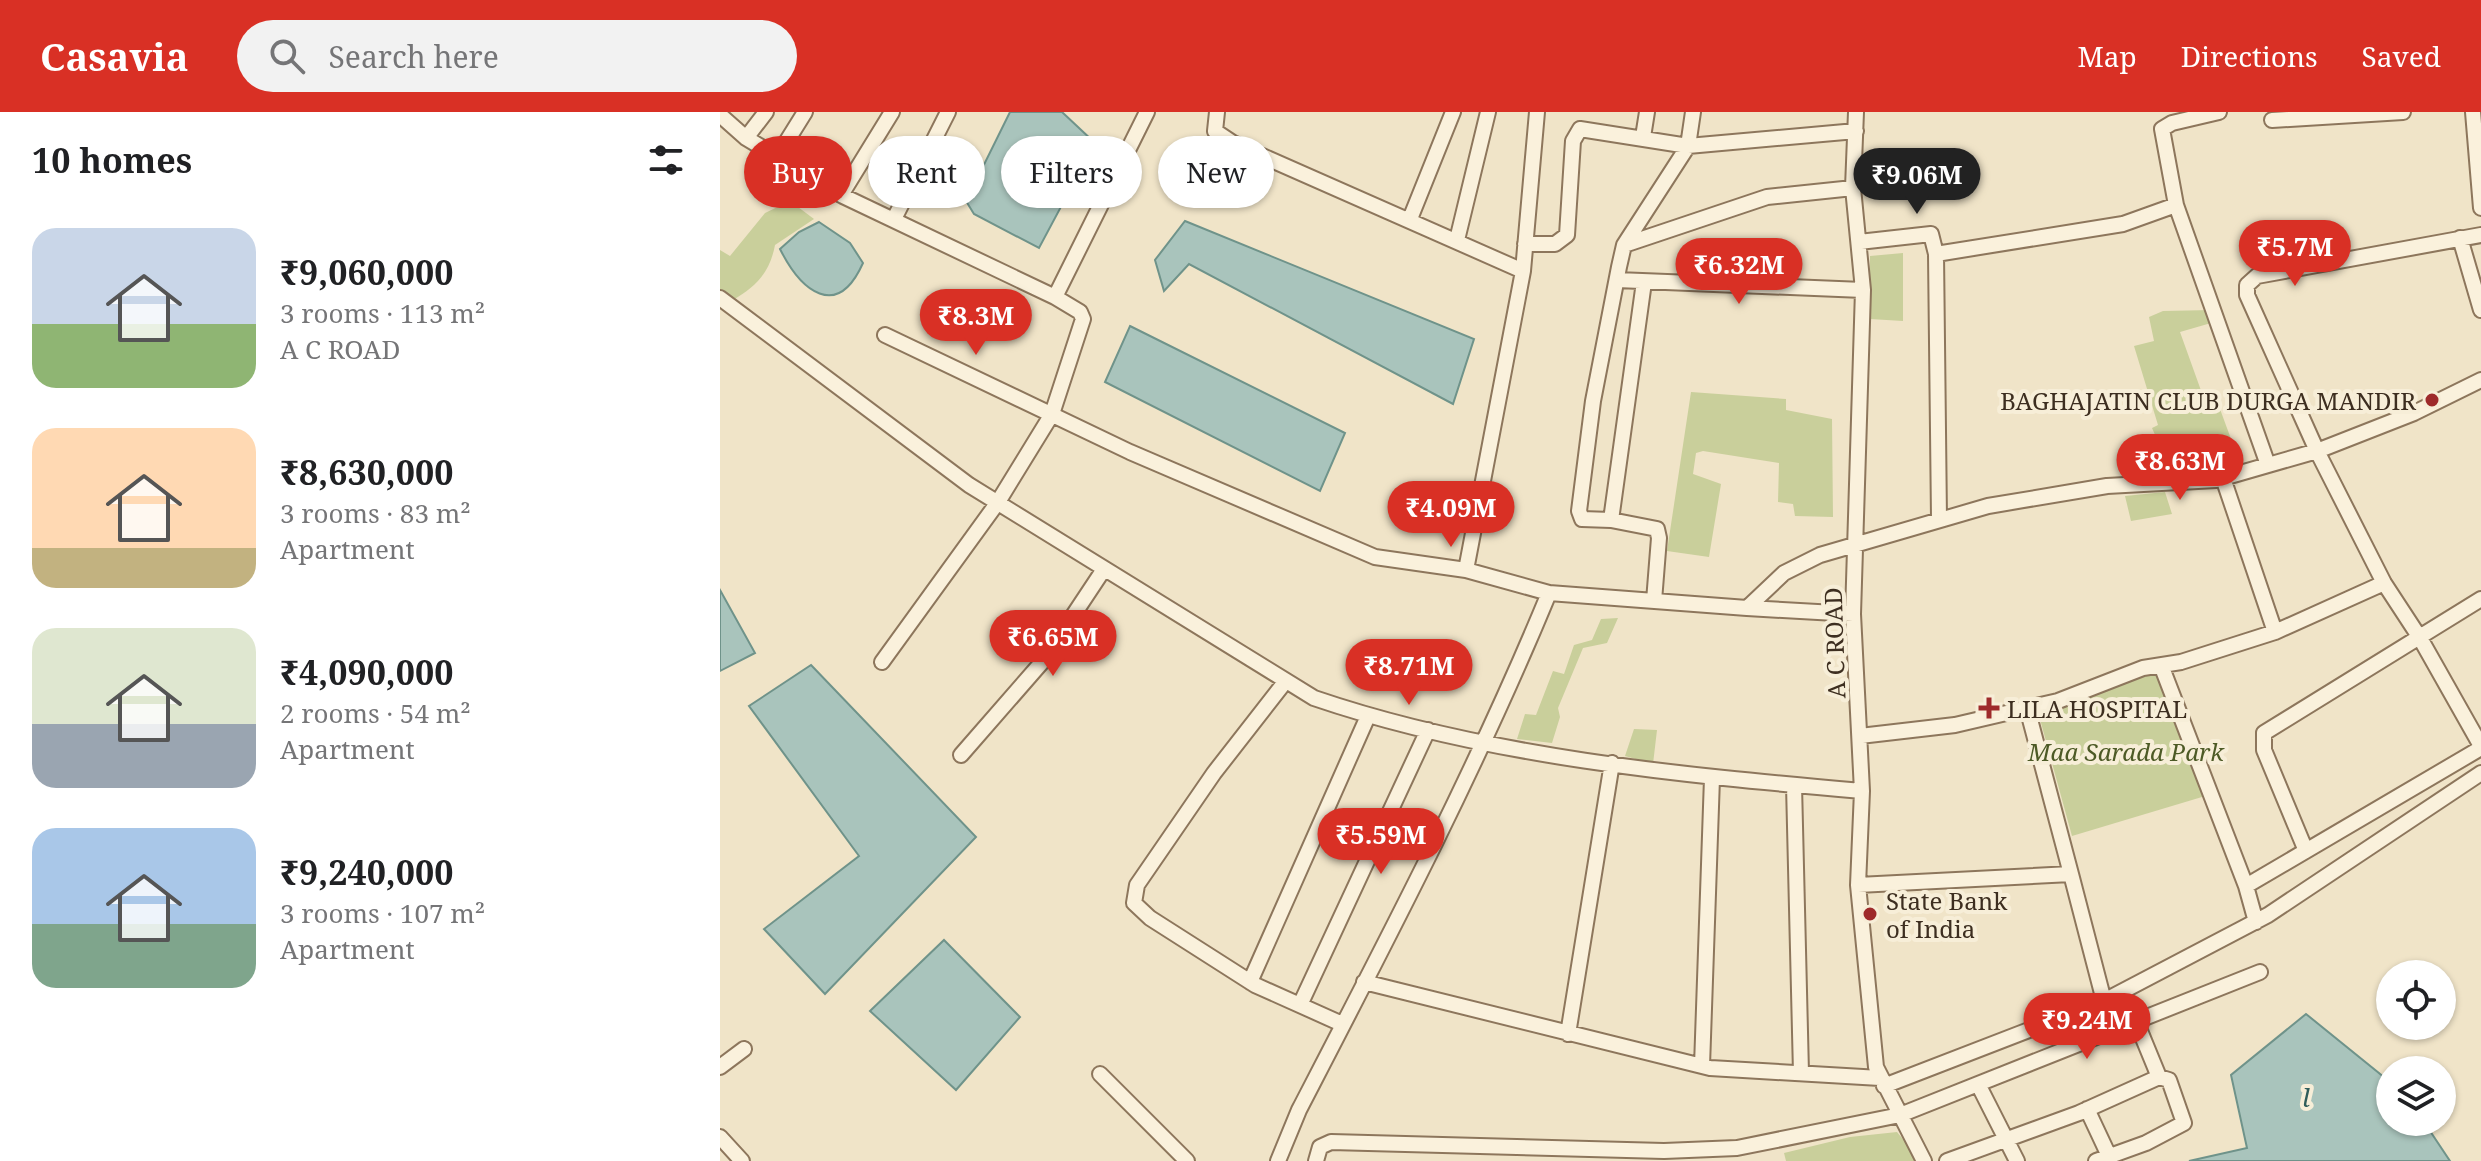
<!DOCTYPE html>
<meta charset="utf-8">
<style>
:root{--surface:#fff;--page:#f2f2f2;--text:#202124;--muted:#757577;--accent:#d93025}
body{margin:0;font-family:"Noto Serif",serif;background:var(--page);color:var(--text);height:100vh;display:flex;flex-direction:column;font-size:30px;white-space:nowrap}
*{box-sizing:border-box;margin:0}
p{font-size:26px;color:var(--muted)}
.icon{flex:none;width:44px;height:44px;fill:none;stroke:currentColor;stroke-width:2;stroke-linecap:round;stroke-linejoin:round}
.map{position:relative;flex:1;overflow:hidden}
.panel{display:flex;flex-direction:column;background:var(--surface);width:720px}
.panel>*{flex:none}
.guide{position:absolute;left:24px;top:24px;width:760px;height:72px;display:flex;gap:16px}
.fabs{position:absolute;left:1656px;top:848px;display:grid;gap:16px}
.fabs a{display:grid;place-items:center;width:80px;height:80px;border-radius:50%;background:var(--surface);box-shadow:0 2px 6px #0004;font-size:40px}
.price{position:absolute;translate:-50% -68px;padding:0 18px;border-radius:28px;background:var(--accent);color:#fff;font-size:26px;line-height:52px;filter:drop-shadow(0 2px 4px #0008)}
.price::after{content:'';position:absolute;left:50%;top:48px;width:24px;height:18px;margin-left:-12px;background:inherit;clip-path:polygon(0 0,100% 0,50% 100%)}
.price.on{background:#222;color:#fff}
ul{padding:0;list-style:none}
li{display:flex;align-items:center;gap:24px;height:200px;padding:0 32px}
li span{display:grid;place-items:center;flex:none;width:224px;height:160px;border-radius:24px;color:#555}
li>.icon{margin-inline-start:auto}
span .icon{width:96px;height:96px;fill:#fffc;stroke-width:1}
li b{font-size:34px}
h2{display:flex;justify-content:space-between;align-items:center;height:96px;padding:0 32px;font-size:34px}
.tag{padding:0 28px;border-radius:36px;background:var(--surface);box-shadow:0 2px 6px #0004;font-size:28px;line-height:72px}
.tag.on{background:var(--accent);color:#fff}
header{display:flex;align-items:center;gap:48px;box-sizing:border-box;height:112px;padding:0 40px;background:var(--accent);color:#fff}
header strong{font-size:38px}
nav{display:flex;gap:44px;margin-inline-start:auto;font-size:28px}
.search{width:560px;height:72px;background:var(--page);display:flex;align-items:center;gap:20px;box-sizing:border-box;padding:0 28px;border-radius:44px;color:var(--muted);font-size:30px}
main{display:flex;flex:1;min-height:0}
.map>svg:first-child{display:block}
</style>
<header>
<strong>Casavia</strong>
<div class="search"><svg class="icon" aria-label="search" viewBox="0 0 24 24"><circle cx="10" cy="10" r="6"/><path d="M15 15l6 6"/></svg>Search here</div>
<nav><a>Map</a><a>Directions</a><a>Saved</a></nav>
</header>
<main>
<section class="panel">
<h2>10 homes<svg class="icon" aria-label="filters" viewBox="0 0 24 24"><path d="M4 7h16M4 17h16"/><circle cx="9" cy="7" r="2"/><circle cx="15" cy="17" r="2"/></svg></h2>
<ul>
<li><span style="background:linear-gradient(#c9d6e8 60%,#8fb573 0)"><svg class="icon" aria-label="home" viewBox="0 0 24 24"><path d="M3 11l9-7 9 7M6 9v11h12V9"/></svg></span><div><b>₹9,060,000</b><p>3 rooms · 113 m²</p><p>A C ROAD</p></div></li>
<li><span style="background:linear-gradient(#ffd9b3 75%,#c2b280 0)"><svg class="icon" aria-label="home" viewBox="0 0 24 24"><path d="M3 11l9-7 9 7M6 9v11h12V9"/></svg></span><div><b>₹8,630,000</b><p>3 rooms · 83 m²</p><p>Apartment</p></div></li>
<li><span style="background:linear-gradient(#dfe7d0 60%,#9aa5b1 0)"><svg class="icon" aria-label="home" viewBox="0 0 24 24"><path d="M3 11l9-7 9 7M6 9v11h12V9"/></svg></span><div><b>₹4,090,000</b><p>2 rooms · 54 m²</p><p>Apartment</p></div></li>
<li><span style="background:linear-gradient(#a9c7e8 60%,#7fa58c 0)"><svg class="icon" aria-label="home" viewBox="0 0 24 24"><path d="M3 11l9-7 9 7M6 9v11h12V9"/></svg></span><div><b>₹9,240,000</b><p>3 rooms · 107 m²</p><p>Apartment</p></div></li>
</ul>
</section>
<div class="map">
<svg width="1761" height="1049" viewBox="0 0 1761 1049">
<rect width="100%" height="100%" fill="#f0e4c8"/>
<path fill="#c9cf9b" d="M70,89l24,18 -39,26c-5,27 -19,42 -42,55l-13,-9v-41l10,6 35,-43z
M1183,141v68l-33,-2v-63z
M1492,198l6,11 -38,11 28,78 12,-1 11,30 -15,4 7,25 -17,6 -34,1 -6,-14 20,-7 -11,-17h-19l-4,-9 6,-3 -24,-79 20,-5 -5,-24 14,-6z
M971,280l95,7v11l46,9 1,98 -38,-1 -2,-12 -15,-2 1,-39 -76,-12 -7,2 -3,21 28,10 -12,73 -42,-6z
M1445,380l7,22 -41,7 -6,-25z
M898,506l-11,25 -24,5 -25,60 2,9 -8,26 -35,-4 8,-25 11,1 17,-44 11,3 10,-29 18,-5 9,-21z
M1447,557l45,125 -140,42 -34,-124z
M914,617l23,1 -4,34 -28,-8z
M1177,1020l24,29h-135l-2,-8 66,-16z"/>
<path fill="#a9c4bc" stroke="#6f938a" stroke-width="2" d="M290,0h52l33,31 -56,105 -65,-34 -8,-13z
M465,109l289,118 -21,65 -264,-140 -25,27 -9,-31z
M99,110l31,21 13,20c-26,58 -62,28 -83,-14l19,-17z
M410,214l215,107 -25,58 -215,-109z
M0,478l35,63 -35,18z
M91,553l165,172 -151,157 -61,-65 95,-73 -110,-150z
M224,828l76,77 -64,73 -86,-79z
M1586,902l84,68v40h34l26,39h-261l58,-13 -16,-73z"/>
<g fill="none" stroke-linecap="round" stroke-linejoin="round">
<g stroke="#8d765c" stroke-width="18">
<path id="street" d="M497,0l-2,19 18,12 290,128 -57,299
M1136,0l-3,76 10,102 -10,324 9,177 -4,94 18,182 48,94
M1753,0l8,96
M0,3l26,23 97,58 212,101 92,-185
M1552,8l131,-8
M923,25l4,-25
M26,26l20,-26
M57,45l28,-45
M121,83l51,-83
M1456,93l92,260
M174,107l54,-107
M690,107l43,-107
M1761,123l-224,41 -10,9v10l70,156 67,132 36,55 61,108
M1740,126l21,72
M737,128l31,-128
M1139,130l72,-8 5,20
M805,132h30l12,-9 6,-94 7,-12 108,17 168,-15
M904,133l143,-48 86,-9
M803,159l14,-159
M897,168l246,10
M924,170l-33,238 46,9 2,9 -5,63
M0,186l249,187 345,213c173,59 366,77 548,93
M165,223l245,117 245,105 91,13 83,23 198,15 37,-35 36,-18 168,-49 119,-20 109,-6 101,-29 97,-38 67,-33
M1503,366l52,154
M1219,407l-3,-265 187,-30 53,-19 -14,-76 10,-6 47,-11
M891,408l-29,-1 -3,-8 14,-110 26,-134 5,-22 64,-99 5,-34
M1027,496l106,6
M162,550l116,-160 54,-88 31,-95 -3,-7 -25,-15
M1441,553l85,221
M565,570l-71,91 -77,112 -3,18 16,15 105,67 87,39
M1140,624l95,-11 103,-24 85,-33 38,-6 94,-30 109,-49
M241,643l82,-94 61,-92
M1074,673l7,288
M1586,739l-42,-101v-17l217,-134
M1351,762l33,127
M1138,773l213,-11 -44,-166
M1536,810l-10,-36 235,-138
M530,870l118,-266
M644,870l346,86 170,10
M580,893l128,-275
M848,922l44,-271
M982,954l10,-288
M0,955l24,-18
M380,962l87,87
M1258,972l39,77
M1164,974l220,-85 164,-86 213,-142
M1367,997l22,47
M0,1025l22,24
M558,1049l21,-51c88,-170 177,-340 250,-517
M596,1049l4,-14 11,-5 333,9 73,-3 163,-33 360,-143
M1227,1049l132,-48 80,-36 -23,-56
M1376,1049l50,-18 38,-20 -15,-43 -10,-3"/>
</g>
<use href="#street" stroke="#faf1dc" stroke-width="14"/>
</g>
<g fill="#9e2a2b" stroke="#f7eed8" stroke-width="3">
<circle cx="1712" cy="288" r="8"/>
<path d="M1265 584h8v8h8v8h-8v8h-8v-8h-8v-8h8z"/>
<circle cx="1150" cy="802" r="8"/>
</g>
<g text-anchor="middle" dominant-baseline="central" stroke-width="8" stroke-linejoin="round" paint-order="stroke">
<g font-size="24" fill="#3d2e20" stroke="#f7eed8" text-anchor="start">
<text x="1696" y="288" text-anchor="end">BAGHAJATIN CLUB DURGA MANDIR</text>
<text x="1287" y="596">LILA HOSPITAL</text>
<text x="1166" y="788">State Bank<tspan x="1166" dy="28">of India</tspan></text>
</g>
<g font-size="24" fill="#3d2e20" stroke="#f7eed8">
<text transform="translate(1114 531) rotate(-92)">A C ROAD</text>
</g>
<g font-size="24" font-style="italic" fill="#4d5a26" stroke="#f7eed8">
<text x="1406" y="639">Maa Sarada Park</text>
</g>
<g font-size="26" font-style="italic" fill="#2f5d5a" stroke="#f7eed8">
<text x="1586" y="985">l</text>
</g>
</g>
</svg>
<div class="fabs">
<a><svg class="icon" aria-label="locate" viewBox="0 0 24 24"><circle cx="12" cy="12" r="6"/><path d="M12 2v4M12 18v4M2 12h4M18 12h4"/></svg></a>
<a><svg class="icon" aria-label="layers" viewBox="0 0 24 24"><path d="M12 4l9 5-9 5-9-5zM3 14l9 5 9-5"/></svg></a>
</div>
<b class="price on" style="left:1197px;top:104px">₹9.06M</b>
<b class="price" style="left:1575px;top:176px">₹5.7M</b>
<b class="price" style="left:1019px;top:194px">₹6.32M</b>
<b class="price" style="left:256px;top:245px">₹8.3M</b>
<b class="price" style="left:1460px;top:390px">₹8.63M</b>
<b class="price" style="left:731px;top:437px">₹4.09M</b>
<b class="price" style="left:333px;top:566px">₹6.65M</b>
<b class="price" style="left:689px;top:595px">₹8.71M</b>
<b class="price" style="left:661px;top:764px">₹5.59M</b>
<b class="price" style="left:1367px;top:949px">₹9.24M</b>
<div class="guide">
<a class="tag on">Buy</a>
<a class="tag">Rent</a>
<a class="tag">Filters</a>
<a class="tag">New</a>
</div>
</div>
</main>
